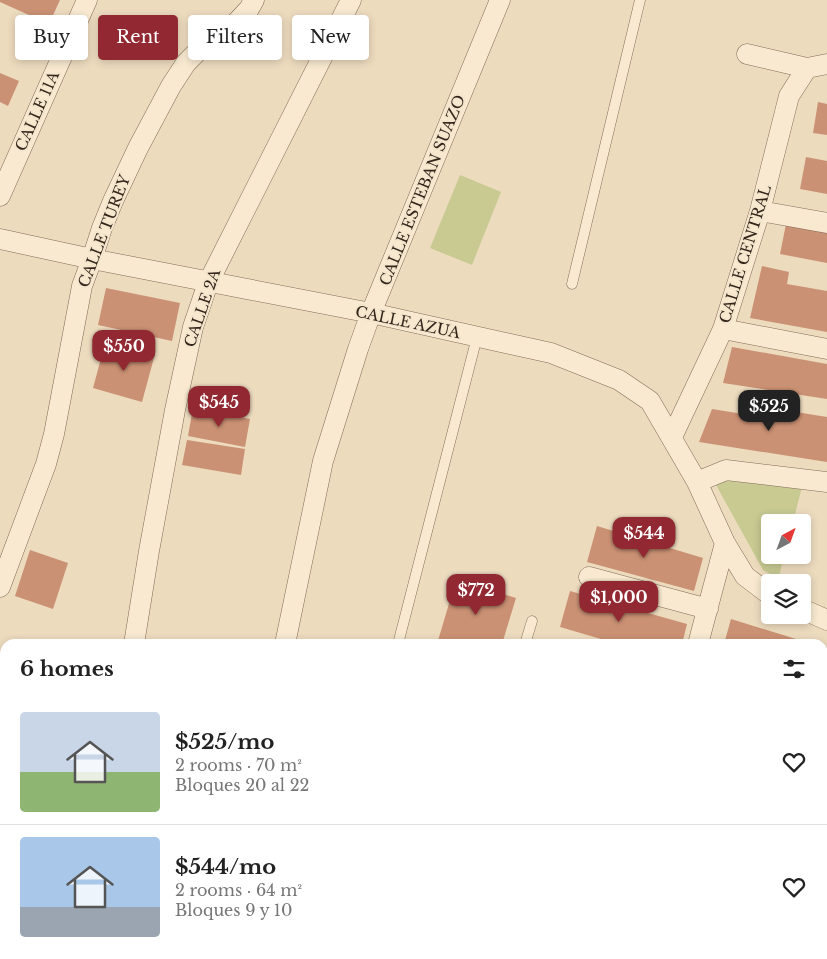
<!DOCTYPE html>
<meta charset="utf-8">
<style>
:root{--surface:#fff;--page:#f2f2f2;--text:#222;--muted:#767676;--line:#e0e0e0;--accent:#922831}
body{margin:0;font-family:"Libre Baskerville",serif;background:var(--page);color:var(--text);height:100vh;display:flex;flex-direction:column;font-size:19px;white-space:nowrap}
*{box-sizing:border-box;margin:0}
p{font-size:16px;color:var(--muted)}
.icon{flex:none;width:28px;height:28px;fill:none;stroke:currentColor;stroke-width:2;stroke-linecap:round;stroke-linejoin:round}
.map{position:relative;flex:1;overflow:hidden}
.side{position:absolute;left:0px;top:639px;width:828px;height:321px;display:flex;flex-direction:column;background:var(--surface);border-radius:15px 15px 0 0;box-shadow:0 2px 8px #0003}
.side>*{flex:none}
.banner{position:absolute;left:15px;top:15px;width:500px;height:45px;display:flex;gap:10px}
.needle{width:32px;rotate:41deg}
.buttons{position:absolute;left:761px;top:514px;display:grid;gap:10px}
.buttons a{display:grid;place-items:center;width:50px;height:50px;border-radius:5px;background:var(--surface);box-shadow:0 2px 8px #0003;font-size:25px}
.price{position:absolute;translate:-50% -42px;padding:0 11px;border-radius:10px;background:var(--accent);color:#fff;font-size:16px;line-height:32px;filter:drop-shadow(0 1px 2px #0008)}
.price::after{content:'';position:absolute;left:50%;top:30px;width:15px;height:11px;margin-left:-8px;background:inherit;clip-path:polygon(0 0,100% 0,50% 100%)}
.price.selected{background:#222;color:#fff}
ul{padding:0;list-style:none}
li{display:flex;align-items:center;gap:15px;height:125px;padding:0 20px}
li+li{border-top:1px solid var(--line)}
li span{display:grid;place-items:center;flex:none;width:140px;height:100px;border-radius:5px;color:#555}
li>.icon{margin-inline-start:auto}
span .icon{width:60px;height:60px;fill:#fffc;stroke-width:1}
li b{font-size:21px}
h2{display:flex;justify-content:space-between;align-items:center;height:60px;padding:0 20px;font-size:21px}
.pill{padding:0 18px;border-radius:5px;background:var(--surface);box-shadow:0 2px 8px #0003;font-size:18px;line-height:45px}
.pill.selected{background:var(--accent);color:#fff}
.map>svg:first-child{display:block}
</style>
<div class="map">
<svg width="827" height="959" viewBox="0 0 827 959">
<rect width="100%" height="100%" fill="#eddbbe"/>
<path fill="#c8ca92" d="M460,175l41,17 -29,73 -42,-17z
M724,477l78,10 -9,35h-23v33h14l-5,22 -9,-3 -7,-4 -47,-85z"/>
<path fill="#cb9174" d="M0,0h60l-11,24 -49,-22z
M0,73l19,8 -11,25 -8,-4z
M818,102l9,2v31l-14,-2z
M806,157l21,4v33l-27,-5z
M786,224l41,8v31l-47,-9z
M762,266l27,6 -2,12 40,7v41l-77,-14z
M106,288l74,15 -8,38 -74,-16z
M111,342l44,12 -13,48 -49,-14 10,-37 6,1z
M732,347l95,17v35l-104,-16z
M747,404l80,13v45l-128,-20 13,-33 31,5z
M193,408l57,11 -5,28 -57,-11z
M187,440l58,9 -4,26 -59,-10z
M597,526l106,32 -9,33 -107,-29z
M30,550l38,13 -15,46 -38,-13z
M456,580l60,18 -14,46h-65z
M570,591l117,33 -5,20h-64l-58,-17z
M731,619l78,24v1h-85z
M822,648l5,1v33l-4,14z
M0,668l5,1v45l-5,-2z
M0,729l5,2v22l-4,17z
M364,955h59l-1,4h-59z
M532,955h52l-1,4h-39z
M635,955h114l-1,4h-114z"/>
<g fill="none" stroke-linecap="round" stroke-linejoin="round">
<g stroke="#846b57" stroke-width="11">
<path id="service" d="M572,284l68,-284
M398,644l79,-307
M525,644l7,-23
M824,770l3,-7
M822,808l5,1
M339,959v-4"/>
</g>
<g stroke="#846b57" stroke-width="21">
<path id="minor" d="M747,54l60,14 20,-4
M0,196l87,-196
M760,211l67,12
M0,239l92,20 279,54 180,40 68,27 31,21 47,81 28,61 20,33 25,19
M723,329l104,20
M672,437l51,-108 37,-118 29,-115 18,-28
M697,482l29,-12 101,12
M589,577l119,32
M0,587l46,-123 8,-30 28,-148 10,-27 10,-31 11,-27 25,-53 33,-62 15,-23 16,-16 32,-22 15,-16 5,-9
M802,609l25,11
M134,644l15,-93 26,-141 18,-83 15,-44 143,-283
M285,644l38,-183 35,-112 13,-36 129,-313
M698,644l27,-101
M76,959l2,-4
M222,959l1,-4
M602,959l2,-4"/>
</g>
<use href="#service" stroke="#f8e9d0" stroke-width="10"/>
<use href="#minor" stroke="#f8e9d0" stroke-width="20"/>
</g>
<g text-anchor="middle" dominant-baseline="central" stroke-width="4" stroke-linejoin="round" paint-order="stroke">
<g font-size="15" fill="#34251b" stroke="#f4e6cd">
<text transform="translate(37 111) rotate(-66)">CALLE 11A</text>
<text transform="translate(422 190) rotate(-68)">CALLE ESTEBAN SUAZO</text>
<text transform="translate(104 231) rotate(-69)">CALLE TUREY</text>
<text transform="translate(745 254) rotate(-73)">CALLE CENTRAL</text>
<text transform="translate(202 308) rotate(-71)">CALLE 2A</text>
<text transform="translate(408 322) rotate(12)">CALLE AZUA</text>
</g>
</g>
</svg>
<div class="buttons">
<a><svg class="needle" viewBox="-14 -14 28 28"><path d="M0-13l5 13h-10z" fill="#e53935"/><path d="M0 13l5-13h-10z" fill="#767676"/></svg></a>
<a><svg class="icon" aria-label="layers" viewBox="0 0 24 24"><path d="M12 4l9 5-9 5-9-5zM3 14l9 5 9-5"/></svg></a>
</div>
<b class="price" style="left:124px;top:372px">$550</b>
<b class="price" style="left:219px;top:428px">$545</b>
<b class="price selected" style="left:769px;top:432px">$525</b>
<b class="price" style="left:644px;top:559px">$544</b>
<b class="price" style="left:476px;top:616px">$772</b>
<b class="price" style="left:619px;top:623px">$1,000</b>
<div class="banner">
<a class="pill">Buy</a>
<a class="pill selected">Rent</a>
<a class="pill">Filters</a>
<a class="pill">New</a>
</div>
<section class="side">
<h2>6 homes<svg class="icon" aria-label="filters" viewBox="0 0 24 24"><path d="M4 7h16M4 17h16"/><circle cx="9" cy="7" r="2"/><circle cx="15" cy="17" r="2"/></svg></h2>
<ul>
<li><span style="background:linear-gradient(#c9d6e8 60%,#8fb573 0)"><svg class="icon" aria-label="home" viewBox="0 0 24 24"><path d="M3 11l9-7 9 7M6 9v11h12V9"/></svg></span><div><b>$525/mo</b><p>2 rooms · 70 m²</p><p>Bloques 20 al 22</p></div><svg class="icon" aria-label="heart" viewBox="0 0 24 24"><path d="M12 20l-8-8c-3-5 5-10 8-4 3-6 11-1 8 4z"/></svg></li>
<li><span style="background:linear-gradient(#a9c7e8 70%,#9aa5b1 0)"><svg class="icon" aria-label="home" viewBox="0 0 24 24"><path d="M3 11l9-7 9 7M6 9v11h12V9"/></svg></span><div><b>$544/mo</b><p>2 rooms · 64 m²</p><p>Bloques 9 y 10</p></div><svg class="icon" aria-label="heart" viewBox="0 0 24 24"><path d="M12 20l-8-8c-3-5 5-10 8-4 3-6 11-1 8 4z"/></svg></li>
</ul>
</section>
</div>
